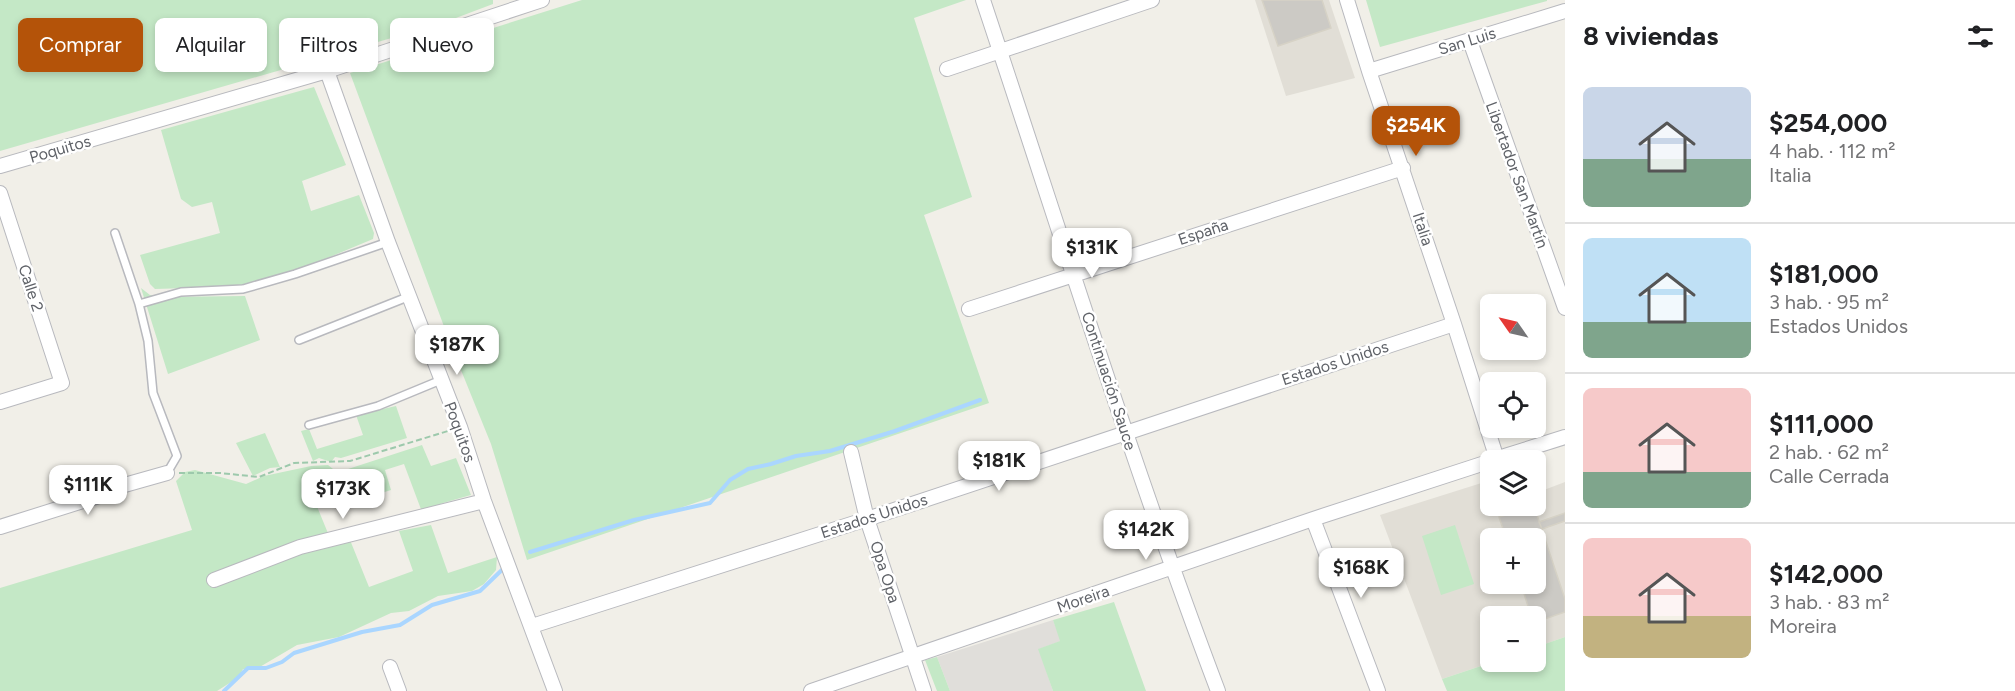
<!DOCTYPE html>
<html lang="es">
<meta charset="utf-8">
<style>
:root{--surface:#fff;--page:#f2f2f2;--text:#202124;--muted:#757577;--line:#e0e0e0;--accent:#b45309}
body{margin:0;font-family:Figtree,sans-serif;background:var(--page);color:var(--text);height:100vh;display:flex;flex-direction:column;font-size:22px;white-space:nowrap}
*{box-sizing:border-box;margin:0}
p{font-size:20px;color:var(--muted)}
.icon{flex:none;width:33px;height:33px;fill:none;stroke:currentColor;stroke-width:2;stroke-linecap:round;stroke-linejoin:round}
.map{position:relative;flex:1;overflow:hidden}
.sheet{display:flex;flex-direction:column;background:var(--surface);width:450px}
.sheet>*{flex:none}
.banner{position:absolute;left:18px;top:18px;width:570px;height:54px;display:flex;gap:12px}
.needle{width:39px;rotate:304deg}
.controls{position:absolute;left:1480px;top:294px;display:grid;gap:12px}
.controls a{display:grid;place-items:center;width:66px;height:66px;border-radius:9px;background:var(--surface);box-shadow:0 3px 9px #0003;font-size:30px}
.price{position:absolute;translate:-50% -51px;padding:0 14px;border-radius:12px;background:#fff;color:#222;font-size:20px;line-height:39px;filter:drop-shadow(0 2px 3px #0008)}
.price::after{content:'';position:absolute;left:50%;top:36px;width:18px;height:14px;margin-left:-9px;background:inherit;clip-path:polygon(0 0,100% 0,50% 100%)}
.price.active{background:var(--accent);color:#fff}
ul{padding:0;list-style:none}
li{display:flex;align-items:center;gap:18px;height:150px;padding:0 18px}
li+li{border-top:2px solid var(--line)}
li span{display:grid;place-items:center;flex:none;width:168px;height:120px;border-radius:9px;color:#555}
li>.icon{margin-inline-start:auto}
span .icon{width:72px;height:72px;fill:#fffc;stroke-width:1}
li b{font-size:26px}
h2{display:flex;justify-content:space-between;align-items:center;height:72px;padding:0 18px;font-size:26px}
.tag{padding:0 21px;border-radius:9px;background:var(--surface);box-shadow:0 3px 9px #0003;font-size:21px;line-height:54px}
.tag.active{background:var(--accent);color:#fff}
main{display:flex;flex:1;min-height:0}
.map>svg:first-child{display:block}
</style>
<main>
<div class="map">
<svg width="1565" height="691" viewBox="0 0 1565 691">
<rect width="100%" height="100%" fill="#f1efe8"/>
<path fill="#e0deda" d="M1053,620l8,21 -22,8 14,42h-103l-13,-34z"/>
<path fill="#e1ded6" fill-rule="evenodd" d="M1255,0h74l26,78 -69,18z
M1491,480v26h45v-13l29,-11v155l-29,10v-31h-45v46h2l-51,17 -62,-164zM1491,538h45v46h-45z"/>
<path fill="#c4e8c6" d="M0,0h493v4l-53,20 -440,127z
M582,0h384l-52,18 58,179 -48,18 65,188 -462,157 -36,-116 -39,-96 -102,-275z
M1366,0h181v1l-167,46z
M314,87l32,78 -44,16 9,30 48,-16 15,38 -1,6 -120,50 -32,-2 -66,2 -5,-5 -10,-29 80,-22 -8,-31 -20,5 -11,-8 -20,-69z
M141,288l9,7 9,2 86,-1 15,44 -92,34z
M396,406l11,32 -66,20 -6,-1 -4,5 -12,-4 -6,3 -12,-30 8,-2 8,20 46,-14 -7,-20z
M265,433l15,34 -10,1 -17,8 -17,-33z
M422,445l9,21 25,-8 15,37 -28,8 -21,9 -18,-48 -19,6 6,20 -16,5 -6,-15 -16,5 2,14 -20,7 -3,-8 -16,6 16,39 7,2 11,-5 19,47 44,-16 -14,-40 32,-6 17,48 49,-16 -1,13 -12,14 -12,7 -34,5 -29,15 -18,2 -52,24 -42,8 -39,23 -15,1 -4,8 -22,14h-217v-103l192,-58 -16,-49 9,-9 10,-2 51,14 18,-8 47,-10 17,-1 5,4 12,1z
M1455,525l19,59 -33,11 -19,-59z
M1114,602l32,89h-93l-15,-42 22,-8 -7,-21z
M1565,637v54h-118l-5,-12 51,-17h43v-15z
M937,657l13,34h-13l-12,-31z"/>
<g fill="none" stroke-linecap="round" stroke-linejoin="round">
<path stroke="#aad6ff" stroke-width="4" d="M530,552l104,-32 76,-17 20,-23 18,-11 23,-5 25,-8 34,-5 65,-20 85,-31
M224,691l24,-23h18l16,-6 12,-9 68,-21 38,-7 32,-20 48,-14 25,-24"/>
</g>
<path fill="#cccac5" stroke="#d6d2c6" stroke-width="1.5" d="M1262,0h60l9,28 -53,18z
M1534,506l31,93v13l-29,10v-6h-5l-10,-32h15v-46h-30l-7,-21z
M1565,513v8l-23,8 -3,-7z"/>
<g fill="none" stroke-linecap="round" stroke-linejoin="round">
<g stroke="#b8b9be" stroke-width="10">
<path id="service" d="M115,233l24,71 9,37 5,52 24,63 -10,17
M139,304l42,-12 62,-3 52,-15 93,-32
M299,340l111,-44
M309,425l69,-19 63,-26"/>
</g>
<g stroke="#b8b9be" stroke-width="16">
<path id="minor" d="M983,0c77,231 149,464 235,691
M1347,0l22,71 85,253 43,135
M1470,41l95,267
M947,69l205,-69
M327,71l61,171 72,185 24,74 71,190
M1369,71l196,-60
M0,166l327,-95 215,-71
M0,193l62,190 -62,19
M969,309l434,-141
M851,452l16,67 57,172
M1492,460l73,-23
M1313,519l65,172
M0,527l102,-32 19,-9 46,-13
M214,580l86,-33 184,-46
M532,626l335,-107 587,-195
M390,667l9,24
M811,691l502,-172 178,-58"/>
</g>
<path stroke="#9dc9ac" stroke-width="2" stroke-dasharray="6 3" stroke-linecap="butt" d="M179,473h41l39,4 35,-14 56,-2 98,-30"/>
<use href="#service" stroke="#fff" stroke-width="7"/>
<use href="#minor" stroke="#fff" stroke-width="14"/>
</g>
<g text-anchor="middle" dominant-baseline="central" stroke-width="5" stroke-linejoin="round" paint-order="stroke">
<g font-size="16" fill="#5f6268" stroke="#fff">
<text transform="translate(1467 41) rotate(-17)">San Luis</text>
<text transform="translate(60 149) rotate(-16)">Poquitos</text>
<text transform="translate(1517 175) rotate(70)">Libertador San Martín</text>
<text transform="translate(1423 229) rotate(72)">Italia</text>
<text transform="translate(1203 232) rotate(-18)">España</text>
<text transform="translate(31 288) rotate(72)">Calle 2</text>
<text transform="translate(1335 363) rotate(-18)">Estados Unidos</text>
<text transform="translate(1109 381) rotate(72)">Continuación Sauce</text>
<text transform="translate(460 432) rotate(70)">Poquitos</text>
<text transform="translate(874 516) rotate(-18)">Estados Unidos</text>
<text transform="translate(885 572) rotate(72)">Opa Opa</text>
<text transform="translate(1083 599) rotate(-19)">Moreira</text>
</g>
</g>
</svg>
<div class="controls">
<a><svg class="needle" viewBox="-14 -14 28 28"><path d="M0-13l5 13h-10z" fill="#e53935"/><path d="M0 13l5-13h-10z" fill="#757577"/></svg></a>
<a><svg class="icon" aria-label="locate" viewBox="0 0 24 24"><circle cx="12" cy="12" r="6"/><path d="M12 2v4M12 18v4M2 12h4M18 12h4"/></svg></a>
<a><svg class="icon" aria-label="layers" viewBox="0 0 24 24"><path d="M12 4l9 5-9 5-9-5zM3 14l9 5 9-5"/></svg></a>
<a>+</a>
<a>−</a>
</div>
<b class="price active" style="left:1416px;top:157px">$254K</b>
<b class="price" style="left:1092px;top:279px">$131K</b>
<b class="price" style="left:457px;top:376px">$187K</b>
<b class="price" style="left:999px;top:492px">$181K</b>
<b class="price" style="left:88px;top:516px">$111K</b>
<b class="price" style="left:343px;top:520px">$173K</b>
<b class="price" style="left:1146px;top:561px">$142K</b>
<b class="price" style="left:1361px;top:599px">$168K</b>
<div class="banner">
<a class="tag active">Comprar</a>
<a class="tag">Alquilar</a>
<a class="tag">Filtros</a>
<a class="tag">Nuevo</a>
</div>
</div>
<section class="sheet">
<h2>8 viviendas<svg class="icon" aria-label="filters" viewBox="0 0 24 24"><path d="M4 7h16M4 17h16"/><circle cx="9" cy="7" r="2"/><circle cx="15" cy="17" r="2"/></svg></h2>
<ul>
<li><span style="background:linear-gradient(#c9d6e8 60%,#7fa58c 0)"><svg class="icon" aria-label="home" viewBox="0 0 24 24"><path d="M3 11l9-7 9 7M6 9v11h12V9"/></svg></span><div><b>$254,000</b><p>4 hab. · 112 m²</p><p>Italia</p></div></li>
<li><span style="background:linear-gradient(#bfe0f5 70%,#7fa58c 0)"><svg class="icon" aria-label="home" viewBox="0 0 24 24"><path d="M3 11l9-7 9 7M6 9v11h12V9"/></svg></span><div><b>$181,000</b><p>3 hab. · 95 m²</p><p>Estados Unidos</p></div></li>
<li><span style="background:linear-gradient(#f6c9c9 70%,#7fa58c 0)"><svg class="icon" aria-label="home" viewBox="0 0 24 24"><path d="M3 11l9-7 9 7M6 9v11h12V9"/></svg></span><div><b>$111,000</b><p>2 hab. · 62 m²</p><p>Calle Cerrada</p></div></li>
<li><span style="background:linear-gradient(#f6c9c9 65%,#c2b280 0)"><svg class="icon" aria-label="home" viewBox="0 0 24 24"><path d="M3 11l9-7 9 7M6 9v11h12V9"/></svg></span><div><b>$142,000</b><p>3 hab. · 83 m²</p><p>Moreira</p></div></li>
</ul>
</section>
</main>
